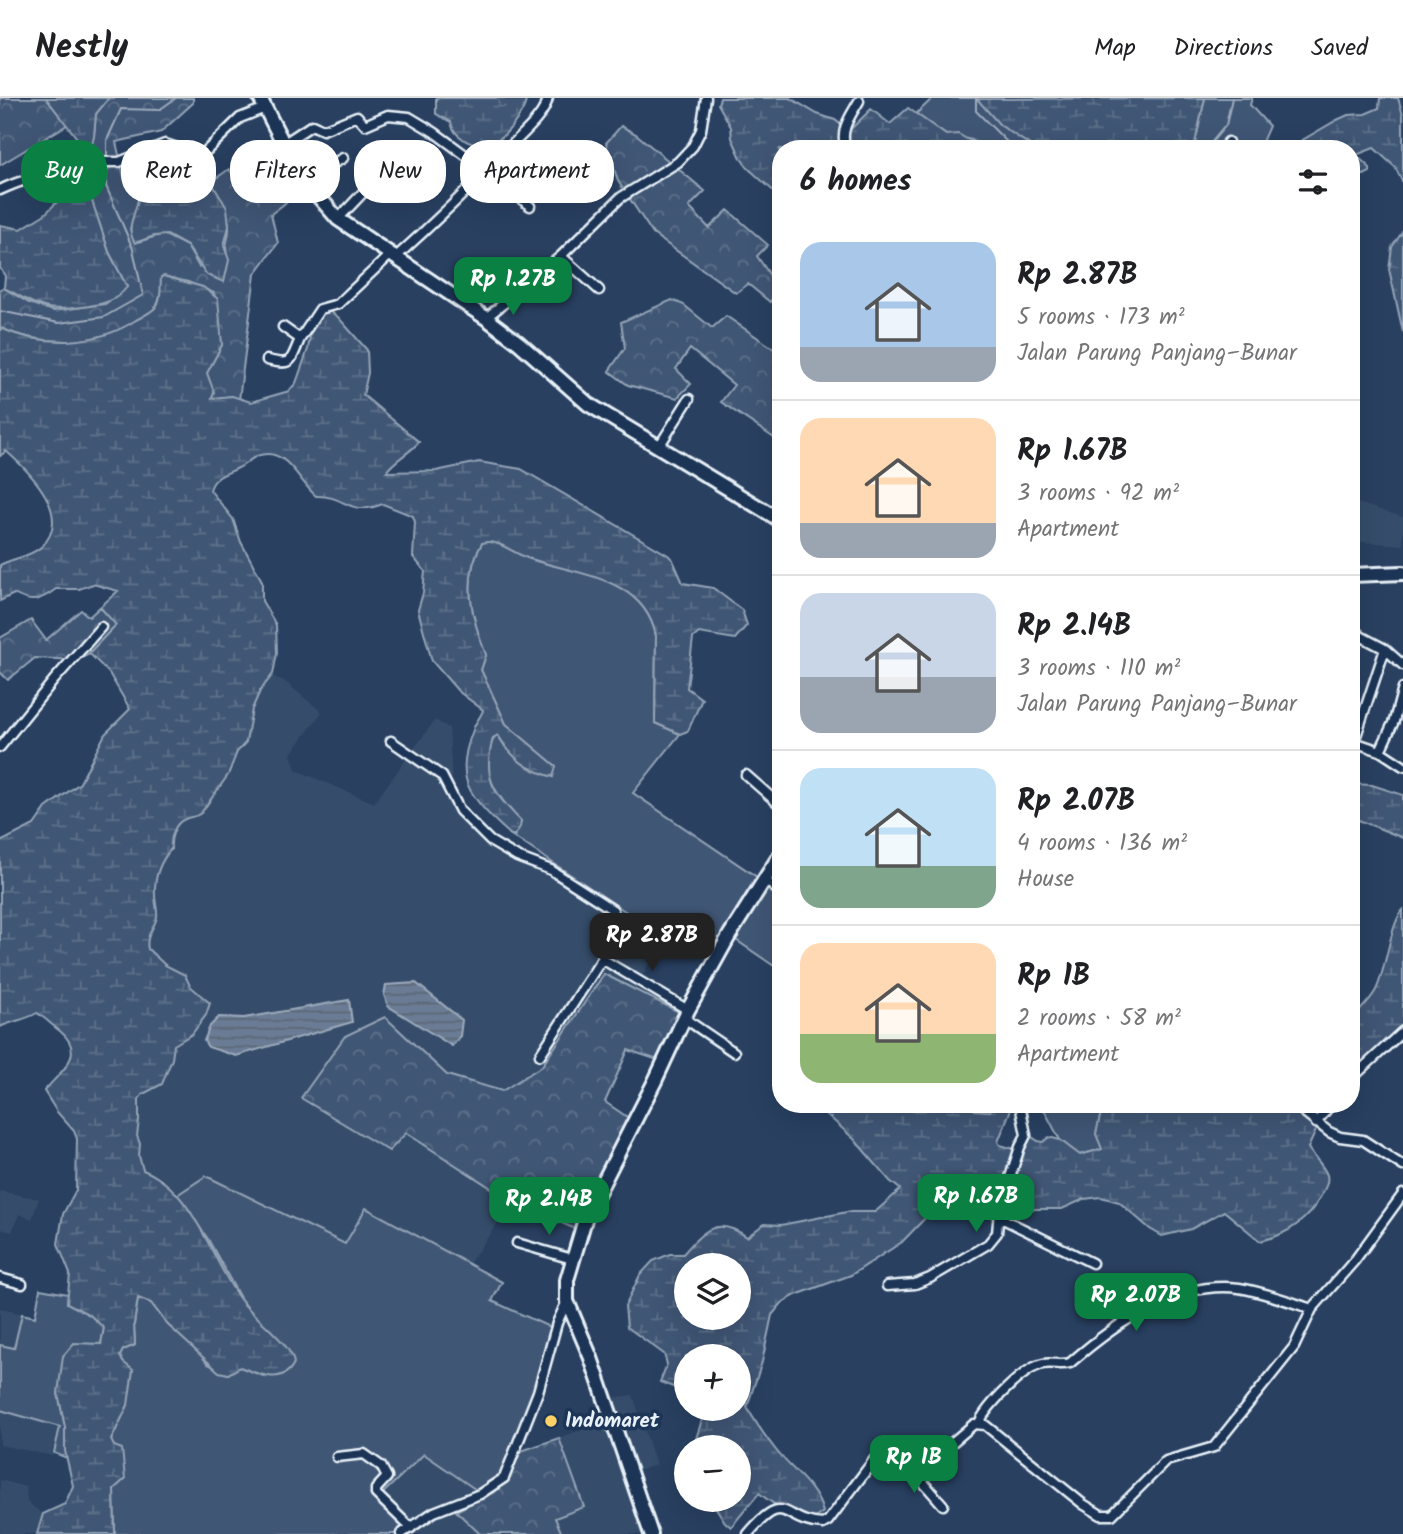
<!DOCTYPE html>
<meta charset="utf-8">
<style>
:root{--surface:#fff;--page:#f2f2f2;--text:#202124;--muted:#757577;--line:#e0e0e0;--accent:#0b8043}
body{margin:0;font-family:Kalam,sans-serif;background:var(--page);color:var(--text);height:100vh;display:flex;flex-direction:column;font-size:26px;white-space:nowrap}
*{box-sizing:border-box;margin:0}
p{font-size:23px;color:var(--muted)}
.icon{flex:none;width:38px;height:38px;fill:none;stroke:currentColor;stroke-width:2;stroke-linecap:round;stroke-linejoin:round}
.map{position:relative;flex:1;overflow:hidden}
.details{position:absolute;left:772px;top:42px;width:588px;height:973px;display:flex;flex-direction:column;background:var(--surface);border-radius:28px;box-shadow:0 7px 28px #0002}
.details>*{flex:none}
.hud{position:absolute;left:21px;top:42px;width:646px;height:63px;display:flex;gap:14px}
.buttons{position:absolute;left:674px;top:1155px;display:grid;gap:14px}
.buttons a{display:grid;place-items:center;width:77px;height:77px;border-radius:50%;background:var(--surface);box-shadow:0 7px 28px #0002;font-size:35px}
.price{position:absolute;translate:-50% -60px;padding:0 16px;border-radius:14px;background:var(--accent);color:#fff;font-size:23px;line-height:46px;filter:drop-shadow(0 2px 4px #0008)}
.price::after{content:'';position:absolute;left:50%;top:42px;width:21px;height:16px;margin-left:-10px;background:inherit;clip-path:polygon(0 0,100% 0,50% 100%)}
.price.active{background:#222;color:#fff}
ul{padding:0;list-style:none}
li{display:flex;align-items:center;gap:21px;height:175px;padding:0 28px}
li+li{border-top:2px solid var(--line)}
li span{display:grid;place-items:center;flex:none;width:196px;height:140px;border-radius:21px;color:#555}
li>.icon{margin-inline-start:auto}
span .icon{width:84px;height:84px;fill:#fffc;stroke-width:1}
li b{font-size:30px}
h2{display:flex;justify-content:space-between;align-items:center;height:84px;padding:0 28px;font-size:30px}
.pill{padding:0 24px;border-radius:28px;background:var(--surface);box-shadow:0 7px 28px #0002;font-size:24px;line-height:63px}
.pill.active{background:var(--accent);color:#fff}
header{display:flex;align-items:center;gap:42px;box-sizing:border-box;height:98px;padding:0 35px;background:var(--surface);border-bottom:2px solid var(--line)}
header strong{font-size:33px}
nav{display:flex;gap:38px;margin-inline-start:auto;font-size:24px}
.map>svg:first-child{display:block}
</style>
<header>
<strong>Nestly</strong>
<nav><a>Map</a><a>Directions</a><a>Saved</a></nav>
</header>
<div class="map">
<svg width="1403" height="1436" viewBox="0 0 1403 1436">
<defs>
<pattern id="forest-crowns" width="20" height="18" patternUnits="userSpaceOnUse" patternTransform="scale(1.75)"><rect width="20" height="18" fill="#415774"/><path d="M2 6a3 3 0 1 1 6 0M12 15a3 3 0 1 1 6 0" fill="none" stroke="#5c7089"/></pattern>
<pattern id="wetland-marsh" width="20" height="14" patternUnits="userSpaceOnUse" patternTransform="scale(1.75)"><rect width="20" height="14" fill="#415774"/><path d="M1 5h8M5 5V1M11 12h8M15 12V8" fill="none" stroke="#5c7089"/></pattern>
<pattern id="water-rules" width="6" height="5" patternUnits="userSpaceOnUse" patternTransform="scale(1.75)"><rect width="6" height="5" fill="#6b7c95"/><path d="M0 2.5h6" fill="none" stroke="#5a6573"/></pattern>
</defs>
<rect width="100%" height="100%" fill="#294061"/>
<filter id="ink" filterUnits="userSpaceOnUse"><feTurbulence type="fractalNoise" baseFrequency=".0143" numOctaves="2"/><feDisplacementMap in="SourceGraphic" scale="14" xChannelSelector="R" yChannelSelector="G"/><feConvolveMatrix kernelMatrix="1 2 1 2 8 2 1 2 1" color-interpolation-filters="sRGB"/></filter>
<g filter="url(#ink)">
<path fill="#364d6b" d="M1351,403l52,16v28l-52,-4z
M272,578l12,5 38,31 -31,42 5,16 78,33 61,-83 14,8 4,71 48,52 86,37 77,49 -29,52 -31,-15 -62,92 -40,25 -55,-16 -62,-58 21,115 107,70 -45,63 -102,-57 -21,36 -139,-67 -29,18 -16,-18 -18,-7 -2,-4 -4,-30 2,-16v-21l4,-5 19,-10 10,-25 2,-14 19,-11 15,-35 -18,-13 -5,-11 -20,-10 -17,-16 -1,-11 10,-22 -3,-23 3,-22 4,-11 10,-11 -1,-10 7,-13 7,-7 11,-1 33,-43 9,-23 9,-10 6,-33 8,-18z
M0,1093l39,8 -7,20 -13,-5 -7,18 -12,-3z
M0,1210l22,6 -8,34 -14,-3z
M633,1297l23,70 -28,9 18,60h-84l-7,-16 29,-11 -25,-69 53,-19 -6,-20z
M0,1312l60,17 -7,29 -53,-11z
M423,1356l62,42 -28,15 23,23h-68l3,-2 -36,-34z
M0,1382l26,7 1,15 16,12 -6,20h-37z"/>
<path fill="#415774" stroke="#94a4b6" stroke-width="2" d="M933,0h45l22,27 36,24h-52l-12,-9 -26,-5 -30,-21z
M1205,0h47l-2,7 19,21 -10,23h-69l5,-6z
M488,443c14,1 29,14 45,19 46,14 111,18 123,76l-1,87 25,11 -47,59 130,88 17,-24v113l-53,-36 -12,16 -22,-13h-29l-153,-102h4l6,-14c-20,-20 -39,-42 -31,-72 2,-6 2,-10 7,-15l9,14 50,18 -50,-42 -25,-54 5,-15c-14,-35 -25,-77 -4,-112z
M1041,1006h62l-7,30 7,15 -24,6 -19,-15z
M206,1078l139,68 21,-36 136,74 -10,19 62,28 -33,122 -36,45 -61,-42 -45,43 36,35 -3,2h-297l-2,-88 -2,-6 17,-35 -5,-43 -3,-6 3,-6 12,-5 -1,-21 4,-26 13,5 17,22 28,24 12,15 20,10 12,-7 26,10 -11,-60 -15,-19 -32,-59 -31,-44z
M40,1191l28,5 -1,9 23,12 14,13 -3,16 -43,49 7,34 2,31 -13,-5 6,-26 -60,-17v-65l14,3 8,-34 13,3z"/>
<path fill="url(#forest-crowns)" stroke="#94a4b6" stroke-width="2" d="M0,0h46l21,27 -67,40z
M109,0h84v5l-32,29 -45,10 8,35h13l1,23 -8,29 5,14 28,-9 24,12 12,21 29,-7c-5,-19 2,-19 1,-34 0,-10 -12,-36 -18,-44l18,-13 21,26 20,-17 18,23 -17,13 7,29 -23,31 -16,126 -7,-4 -41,6 31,-57 -8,-52 -26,-11 -25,-6c-1,10 -1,24 -8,32 -4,5 -13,8 -18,12 -40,26 -94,27 -137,8v-39l4,-1 25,15 24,8 52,-7 22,-17 -18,-35 -20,-60 1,-13 -1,-24 5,-19 2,-23z
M621,28l15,8 69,57 -16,16 20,21 19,-18 40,35 -11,11 23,34 -10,12 -22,-18 -12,9 -83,-59 -35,-53 -12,-38z
M672,202l12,5 28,23 14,-12 54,37v89l-59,-40 13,-17 -44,-36 -14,20 15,15 -14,14 -49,-13 -19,-14 16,-23 -4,-26z
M100,509l17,17 -28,29 -11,7 -43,-2 -27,22 -8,-8v-34l31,-18 15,20 35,-30 8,7z
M604,876l83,42 -20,47 -39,-13 -23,52 31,21 -63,105 -60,-26 -107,-69 -17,18 -88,-53 44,-62 40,-19 62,58 55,16 40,-25z
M559,1340l25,69 -29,11 7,16h-82l-24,-23 29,-15 36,-45z"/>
<path fill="url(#wetland-marsh)" stroke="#94a4b6" stroke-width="2" fill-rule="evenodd" d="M46,0h63l-13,16 -2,22 -5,19 2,24 -2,13 20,60 18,35c-11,14 -21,16 -38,19 -46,7 -45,2 -85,-18l1,-12 -5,-8v-43l21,4 24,-15 23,-23 1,-3 -11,-9 22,-37z
M436,0h90c1,14 -27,48 -41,48 -14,0 -32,-10 -34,-24l-15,-8z
M720,0h70l27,16 18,6 14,11 22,-22 19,15 18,-16 38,27 12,-1 26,15h-204v48l-32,-29 -7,-10 -9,-20 -1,-11 -13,-23z
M1205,0l-10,45 -5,6h-154l-36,-24 -23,-26z
M1380,0h18l5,17v68l-8,-16 -21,-19 -18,7 14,13v4l-6,3 -9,-5 -4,2v-23h-64l50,-29 11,-5 17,-1 14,-6z
M168,68l14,3 29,13 16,26 2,18 -5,20 5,14 -5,22 -17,-7 -20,-29 -20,-11 -13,1 -19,7c-10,-14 0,-28 3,-43 2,-8 1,-15 -1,-23z
M1403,133v101l-14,-63 3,-22z
M163,178l40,11 15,12 4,46 -15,28 7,19 -2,6 20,-2 19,6 38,-11 7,-8 12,-34 5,-30 8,-8 10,1 7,5 29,33 1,23 -5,22 56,47c-10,12 -24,17 -33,30l50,-1 43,-9 42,7 147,86 5,5 10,23 30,5 29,22 5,15 -12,14 -36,-6 -6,5 -6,50 15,11 -14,32 -8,3 -25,-11 1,-87c-12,-59 -78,-61 -125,-77 -18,-5 -33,-21 -49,-16 -21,35 -10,77 4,112l-5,15 25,54 50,42 -3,11c-27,-8 -40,-17 -55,-42l-5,3c-11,41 0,54 28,83l-1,6 -5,8h-4c-14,-12 -41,-37 -45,-56 -4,-16 1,-34 7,-49 2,-8 8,-13 10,-20l-25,-19 -26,-30 -14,-51 5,-17 2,-22 -12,-14 2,-35 -2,-6 -30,-12c-35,13 -37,-9 -67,-8 -18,-15 -30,-51 -59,-40 -7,3 -12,9 -19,12 -11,6 -24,7 -28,22l23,29 8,23 21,39v20l14,24 1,28 -4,21 -13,17 -8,18 -6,33 -9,10 -9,23 -27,38c-6,5 -10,3 -16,6 -11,4 -15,20 -14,30 -12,14 -17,28 -16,46 0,7 3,16 2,22 -3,12 -12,19 -9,32l17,16 20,10 5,11 20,17 -4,12 -14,19 -18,11 -2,14 -10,25 -19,10 -4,5v21l-2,16 3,8 -1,12 4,14c53,21 67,90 99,132 14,17 49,41 52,61 -11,23 -36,11 -54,4l-12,7 -9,-2 -51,-47 -17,-22 -13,-5 -4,26 1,21 -12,5 -3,6 3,6 10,8 -5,35 -17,35 3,6 8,3 3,30 -11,10 1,45h-78l6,-20 22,-10 8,-18 -8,-35v-24l-7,-34 5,-37 11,-13 27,1 3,-16 -14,-13 -23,-12 3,-29 -12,-30 5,-30 13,-24 1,-51 -3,-8 -17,-19 -13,-21c18,-21 43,-37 16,-60 -8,-6 -15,-13 -23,-18 -12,7 -24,8 -37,14v-185l34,-17 12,-17 34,-25 25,-49 25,-25 -21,-36 -20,-20 27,-28 -16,-18 18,-16 -25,-7 -14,5h-23c-16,12 -25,15 -42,5l-14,7v-36c13,-7 30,-8 41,-18 33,-31 -10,-74 -35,-96l-6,5v-128c43,19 97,18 136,-8 6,-3 14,-7 19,-12 7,-8 5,-21 6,-31z
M1351,686l21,1 31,10v43l-52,-21z
M1403,812v129l-20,12 -32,35v-66c8,-9 20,-20 25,-30 10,-20 14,-66 27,-80z
M835,1006h65l15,6 6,-2v-4h46l8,6 15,1 4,-7h19l-15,38 2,3 18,5 8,-17 12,8 5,1 6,-5 11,3 20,15 22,-6 -6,-15 7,-30h233l-19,24 -9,20c5,8 16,18 19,27 2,8 -3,15 -6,21 -13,24 -34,39 -61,45l-36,-30 -33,18 -29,7 -12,-7 -31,-27 -18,-5 -17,2 -22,10h-49l-28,7 -37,-7 -17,3 -29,30 -51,33 -55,20 -14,8 -10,12 -10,47 -15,45c8,15 18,29 28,42 16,21 41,36 48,63l-8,6c-21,0 -40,-12 -56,-25l-28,34 -6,-5 -14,-22h27v-53l-44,-2 8,-25 17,-11h19v-53h-52v36l-26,-10 7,-18 -3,-10 -37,-27 -2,-21 15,-31 13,-14 17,-7h13c21,-24 34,-38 64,-17l17,-13 17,1 66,-13h28l24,-21 1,-2 -10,-8 -36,-42 -28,-25zM686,1167h52v53h-52z"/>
<path fill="url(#water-rules)" stroke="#9dabbd" stroke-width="2" d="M416,885l46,37 -2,16 -8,10 -64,-40 -4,-11 2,-10z
M349,902l3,22 -116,34 -28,-9 -4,-6 6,-15 9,-9 25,1z"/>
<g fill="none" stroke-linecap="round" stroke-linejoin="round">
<path stroke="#9dabbd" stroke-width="2" d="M976,0v13l38,38
M1206,51l20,-24 6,-27
M107,59v-17l14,-31 38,1 17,-12
M0,213l59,12 45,-6 39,-22 -10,-46 -27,-63 1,-20"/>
<g stroke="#e8f1f8" stroke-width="13">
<path id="street" d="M283,46l29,-19 11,5 34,-14 8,9 23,-10 21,2 25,15 53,39 43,35
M846,51c-7,-19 4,-32 13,-48
M1223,51l5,-7
M310,91l5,-4 7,-15 21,-12
M0,92c15,-7 34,-15 51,-11 10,3 16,8 27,9l16,-26h25l46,-18 34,11 5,-2 36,-35 25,-10
M338,121l36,-38
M561,158l38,34
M396,159c39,-35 76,-71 113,-109 13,-14 35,-31 39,-50
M486,220l75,-62 59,-58 58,-36 15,-16 8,-16 5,-32
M283,229l17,12 20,-30 18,-5 53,-50
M267,262c26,6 23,2 33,-21
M658,350l31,-49
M1351,533l34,18 18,16
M1351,563l8,-27
M391,643l51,35 18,35 30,30 27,16 34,13 62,40v7l-11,42 -62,96
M1351,643l29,10 23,15
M1354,644l31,-93
M0,649l54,-67 47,-53
M1380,653l14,-30 9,-33
M746,677l34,30
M764,781l16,13
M602,861l86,51
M684,920l50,34
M1351,981l52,-48
M1294,1006l35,28 11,5 23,3 40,26
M1316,1025l15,-19
M999,1119l93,46
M517,1145l55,16
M0,1180l22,6
M887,1188l28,-2 15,-6 58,-34 9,-11 2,-22 21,-64 6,-12 -6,-31
M979,1325c8,-17 44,-55 64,-59 9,-2 18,2 27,-1 45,-39 106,-83 169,-75 25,4 49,13 73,21
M337,1359l27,-3 17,12 6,11 -11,12v5l35,34
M908,1367l35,40
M401,1436l33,-22 46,-18 24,-16 34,-86 19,-69 10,-22
M748,1436c39,-46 33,-12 75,-10l5,-3 49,-65 10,-3c13,8 24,18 40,11l47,-40 11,1 98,79 18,11h11l54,-54 48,-14 80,-100 18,-38 43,-49 48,-66"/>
</g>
<g stroke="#e8f1f8" stroke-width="18">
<path id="secondary" d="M260,0l39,76 39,45 148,99 33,25 69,61 192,116"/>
</g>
<g stroke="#e8f1f8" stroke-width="18">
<path id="primary" d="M1351,477l52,-2
M651,1436l-60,-176 -24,-57v-21l19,-64 69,-135 33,-71 41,-74 51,-81"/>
</g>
<use href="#street" stroke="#1d3557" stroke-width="8"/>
<use href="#secondary" stroke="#1d3557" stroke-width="12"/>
<use href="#primary" stroke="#1d3557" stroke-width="12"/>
</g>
</g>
<circle fill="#ffd166" stroke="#1d3557" stroke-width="2.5" cx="551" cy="1323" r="7"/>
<g text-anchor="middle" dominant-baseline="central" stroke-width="7" stroke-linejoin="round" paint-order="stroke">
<g font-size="21" font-weight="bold" fill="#e8f1f8" stroke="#1d3557" text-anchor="start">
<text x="565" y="1323">Indomaret</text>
</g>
</g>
</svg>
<div class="buttons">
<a><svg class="icon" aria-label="layers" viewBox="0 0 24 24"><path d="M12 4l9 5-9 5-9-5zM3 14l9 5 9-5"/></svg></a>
<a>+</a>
<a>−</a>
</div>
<b class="price" style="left:513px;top:219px">Rp 1.27B</b>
<b class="price active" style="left:652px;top:875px">Rp 2.87B</b>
<b class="price" style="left:976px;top:1136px">Rp 1.67B</b>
<b class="price" style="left:549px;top:1139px">Rp 2.14B</b>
<b class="price" style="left:1136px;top:1235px">Rp 2.07B</b>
<b class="price" style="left:914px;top:1397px">Rp 1B</b>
<div class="hud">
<a class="pill active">Buy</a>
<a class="pill">Rent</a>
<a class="pill">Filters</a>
<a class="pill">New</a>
<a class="pill">Apartment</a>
</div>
<section class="details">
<h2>6 homes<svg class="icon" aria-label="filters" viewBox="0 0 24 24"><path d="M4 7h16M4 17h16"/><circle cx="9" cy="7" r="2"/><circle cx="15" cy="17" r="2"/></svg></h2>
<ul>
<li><span style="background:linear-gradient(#a9c7e8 75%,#9aa5b1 0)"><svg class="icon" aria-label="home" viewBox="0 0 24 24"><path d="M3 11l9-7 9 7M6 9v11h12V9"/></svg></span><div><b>Rp 2.87B</b><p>5 rooms · 173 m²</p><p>Jalan Parung Panjang–Bunar</p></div></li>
<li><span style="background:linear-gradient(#ffd9b3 75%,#9aa5b1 0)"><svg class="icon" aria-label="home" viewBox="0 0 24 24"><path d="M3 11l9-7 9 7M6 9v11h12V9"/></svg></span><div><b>Rp 1.67B</b><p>3 rooms · 92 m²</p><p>Apartment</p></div></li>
<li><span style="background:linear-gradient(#c9d6e8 60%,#9aa5b1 0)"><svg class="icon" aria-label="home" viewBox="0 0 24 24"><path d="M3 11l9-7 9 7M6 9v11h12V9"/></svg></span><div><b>Rp 2.14B</b><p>3 rooms · 110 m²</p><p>Jalan Parung Panjang–Bunar</p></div></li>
<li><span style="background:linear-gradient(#bfe0f5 70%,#7fa58c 0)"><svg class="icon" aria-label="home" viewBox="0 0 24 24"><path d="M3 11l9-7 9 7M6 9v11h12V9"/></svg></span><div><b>Rp 2.07B</b><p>4 rooms · 136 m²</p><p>House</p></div></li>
<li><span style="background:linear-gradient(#ffd9b3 65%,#8fb573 0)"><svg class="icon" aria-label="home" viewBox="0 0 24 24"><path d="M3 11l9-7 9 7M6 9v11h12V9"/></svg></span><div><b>Rp 1B</b><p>2 rooms · 58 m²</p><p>Apartment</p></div></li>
</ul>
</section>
</div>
